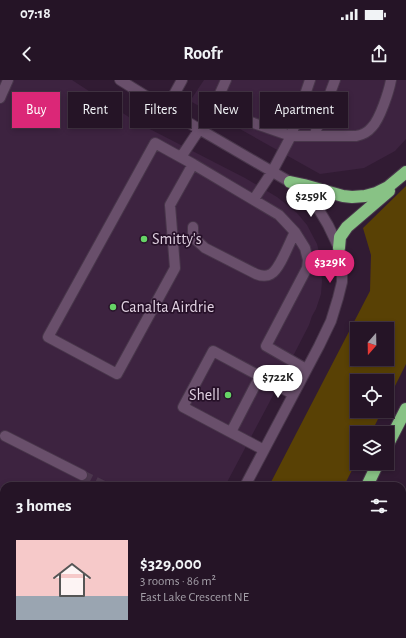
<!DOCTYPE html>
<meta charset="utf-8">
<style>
:root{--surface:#251426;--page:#312132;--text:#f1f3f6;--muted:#a39ea7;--line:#423343;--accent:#db2777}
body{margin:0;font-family:"Alegreya Sans",sans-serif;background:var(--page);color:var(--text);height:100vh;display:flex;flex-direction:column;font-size:15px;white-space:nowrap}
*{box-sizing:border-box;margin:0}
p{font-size:13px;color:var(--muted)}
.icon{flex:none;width:22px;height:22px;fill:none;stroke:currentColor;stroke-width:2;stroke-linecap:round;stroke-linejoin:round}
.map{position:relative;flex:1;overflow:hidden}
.panel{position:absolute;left:0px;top:402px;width:406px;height:156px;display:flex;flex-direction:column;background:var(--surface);border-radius:12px 12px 0 0;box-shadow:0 2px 6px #0003,0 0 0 1px var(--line)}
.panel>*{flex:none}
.banner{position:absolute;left:12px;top:12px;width:382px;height:36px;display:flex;gap:8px}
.needle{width:26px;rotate:200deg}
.tools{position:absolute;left:350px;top:242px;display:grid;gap:8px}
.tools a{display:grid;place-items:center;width:44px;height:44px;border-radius:0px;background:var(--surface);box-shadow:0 2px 6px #0003,0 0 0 1px var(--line);font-size:20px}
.price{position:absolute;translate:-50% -34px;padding:0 9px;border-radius:14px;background:#fff;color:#222;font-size:13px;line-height:26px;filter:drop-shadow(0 1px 2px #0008)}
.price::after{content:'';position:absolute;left:50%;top:24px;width:12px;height:9px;margin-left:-6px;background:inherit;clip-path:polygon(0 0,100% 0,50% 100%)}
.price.active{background:var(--accent);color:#fff}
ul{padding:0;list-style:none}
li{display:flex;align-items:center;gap:12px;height:100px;padding:0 16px}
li+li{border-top:1px solid var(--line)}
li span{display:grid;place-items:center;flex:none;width:112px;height:80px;border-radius:0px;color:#555}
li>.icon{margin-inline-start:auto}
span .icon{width:48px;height:48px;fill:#fffc;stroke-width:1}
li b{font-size:17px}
h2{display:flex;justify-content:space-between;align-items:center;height:48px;padding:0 16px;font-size:17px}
.pill{padding:0 14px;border-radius:0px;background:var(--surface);box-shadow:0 2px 6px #0003,0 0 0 1px var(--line);font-size:14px;line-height:36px}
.pill.active{background:var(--accent);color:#fff}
.status{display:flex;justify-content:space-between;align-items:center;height:28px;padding:0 20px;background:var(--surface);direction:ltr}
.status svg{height:11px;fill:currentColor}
header{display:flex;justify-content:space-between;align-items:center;height:52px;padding:0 16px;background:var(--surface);font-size:18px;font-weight:700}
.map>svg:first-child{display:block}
</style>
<div class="status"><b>07:18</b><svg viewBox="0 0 49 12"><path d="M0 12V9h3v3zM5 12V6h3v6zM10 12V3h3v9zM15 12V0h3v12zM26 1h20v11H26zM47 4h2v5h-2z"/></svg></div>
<header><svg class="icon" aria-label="back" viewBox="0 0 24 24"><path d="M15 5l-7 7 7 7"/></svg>Roofr<svg class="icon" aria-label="share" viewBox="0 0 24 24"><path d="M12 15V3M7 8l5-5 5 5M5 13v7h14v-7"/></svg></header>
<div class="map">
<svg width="406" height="558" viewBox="0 0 406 558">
<rect width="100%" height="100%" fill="#311b33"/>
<path fill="#3d2340" d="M0,0h72l66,43 107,55 32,19 20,16 10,12 10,19 3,12 2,25 -1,13 -5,15 -4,7 -3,9 -40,78 -44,83h-221v148h144l-2,4h-146z
M204,0h202v59l-11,12 -31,17 -44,6 -130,-73z"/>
<path fill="#594105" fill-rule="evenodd" d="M406,106v178l-19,38v-21h-30v30h25l-11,22h-14v27l-13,26h-75l101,-195 1,-36 -8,-27zM357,249h30v30h-30z
M193,554h79l-2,4h-80z"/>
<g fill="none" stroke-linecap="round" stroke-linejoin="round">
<path stroke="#4b364d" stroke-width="10" stroke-dasharray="10 5" stroke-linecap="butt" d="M82,395l22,11"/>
<g stroke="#48364a" stroke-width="12">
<path id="minor" d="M120,0l79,49 91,53 11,9 18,19 9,15 11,23 3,21v13l-4,16 -7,23 -12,25 -74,140
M0,18l8,-18
M166,29l16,-29
M213,29l78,27 19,-56
M314,56l21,-56
M155,63l38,21 -23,41 5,63 -58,106 -69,-37z
M181,77l32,-48 13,-29
M193,84l86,51 16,17 10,16 3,12 -1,8 -41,78 40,23
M254,119l18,-27 19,-36h65c6,-1 12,-4 16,-9 8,-8 17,-36 19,-47
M193,147v6l2,6 10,9 51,26c5,2 10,3 15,0 9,-5 19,-33 24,-42
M231,352l29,-56
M5,356l77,39
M264,370l-81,-43 30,-56 80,43
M164,558l3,-4"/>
</g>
<g stroke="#48364a" stroke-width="14">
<path id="highway" d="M290,102l14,3 39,11 9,1 13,-1 11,-3 12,-6 18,-15
M339,168l1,-11 7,-10 42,-36
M387,366l19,-37
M367,406l11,-23
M402,491l4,-8
M288,558l2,-4
M368,558l2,-4"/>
</g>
<use href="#minor" stroke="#694f6b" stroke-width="10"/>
<use href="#highway" stroke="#88c285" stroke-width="12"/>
</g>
<g fill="#66d466" stroke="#271129" stroke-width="1.5">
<circle cx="144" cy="159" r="4"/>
<circle cx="113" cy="227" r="4"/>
<circle cx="228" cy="315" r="4"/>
</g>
<g text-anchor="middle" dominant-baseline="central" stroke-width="3.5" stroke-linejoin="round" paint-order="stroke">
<g font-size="16" fill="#e0d1e1" stroke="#271129" text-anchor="start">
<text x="152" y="159">Smitty's</text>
<text x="121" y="227">Canalta Airdrie</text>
<text x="220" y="315" text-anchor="end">Shell</text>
</g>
</g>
</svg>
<div class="tools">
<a><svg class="needle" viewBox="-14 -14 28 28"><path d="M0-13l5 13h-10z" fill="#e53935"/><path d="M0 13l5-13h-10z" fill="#a39ea7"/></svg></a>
<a><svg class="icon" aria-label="locate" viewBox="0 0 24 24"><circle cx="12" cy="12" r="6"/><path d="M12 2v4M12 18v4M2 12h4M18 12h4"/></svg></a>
<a><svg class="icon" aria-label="layers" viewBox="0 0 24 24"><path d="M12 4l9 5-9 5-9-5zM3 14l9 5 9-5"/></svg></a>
</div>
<b class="price" style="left:311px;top:138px">$259K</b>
<b class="price active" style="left:330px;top:204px">$329K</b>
<b class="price" style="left:278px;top:319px">$722K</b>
<div class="banner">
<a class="pill active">Buy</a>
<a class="pill">Rent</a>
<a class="pill">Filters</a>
<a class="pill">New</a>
<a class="pill">Apartment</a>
</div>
<section class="panel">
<h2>3 homes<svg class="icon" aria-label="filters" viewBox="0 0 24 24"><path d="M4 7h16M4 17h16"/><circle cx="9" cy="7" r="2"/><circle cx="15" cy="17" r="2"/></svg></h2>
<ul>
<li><span style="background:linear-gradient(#f6c9c9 70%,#9aa5b1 0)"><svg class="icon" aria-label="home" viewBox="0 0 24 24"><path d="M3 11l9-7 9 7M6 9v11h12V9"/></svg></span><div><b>$329,000</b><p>3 rooms · 86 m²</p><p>East Lake Crescent NE</p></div></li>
</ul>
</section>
</div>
